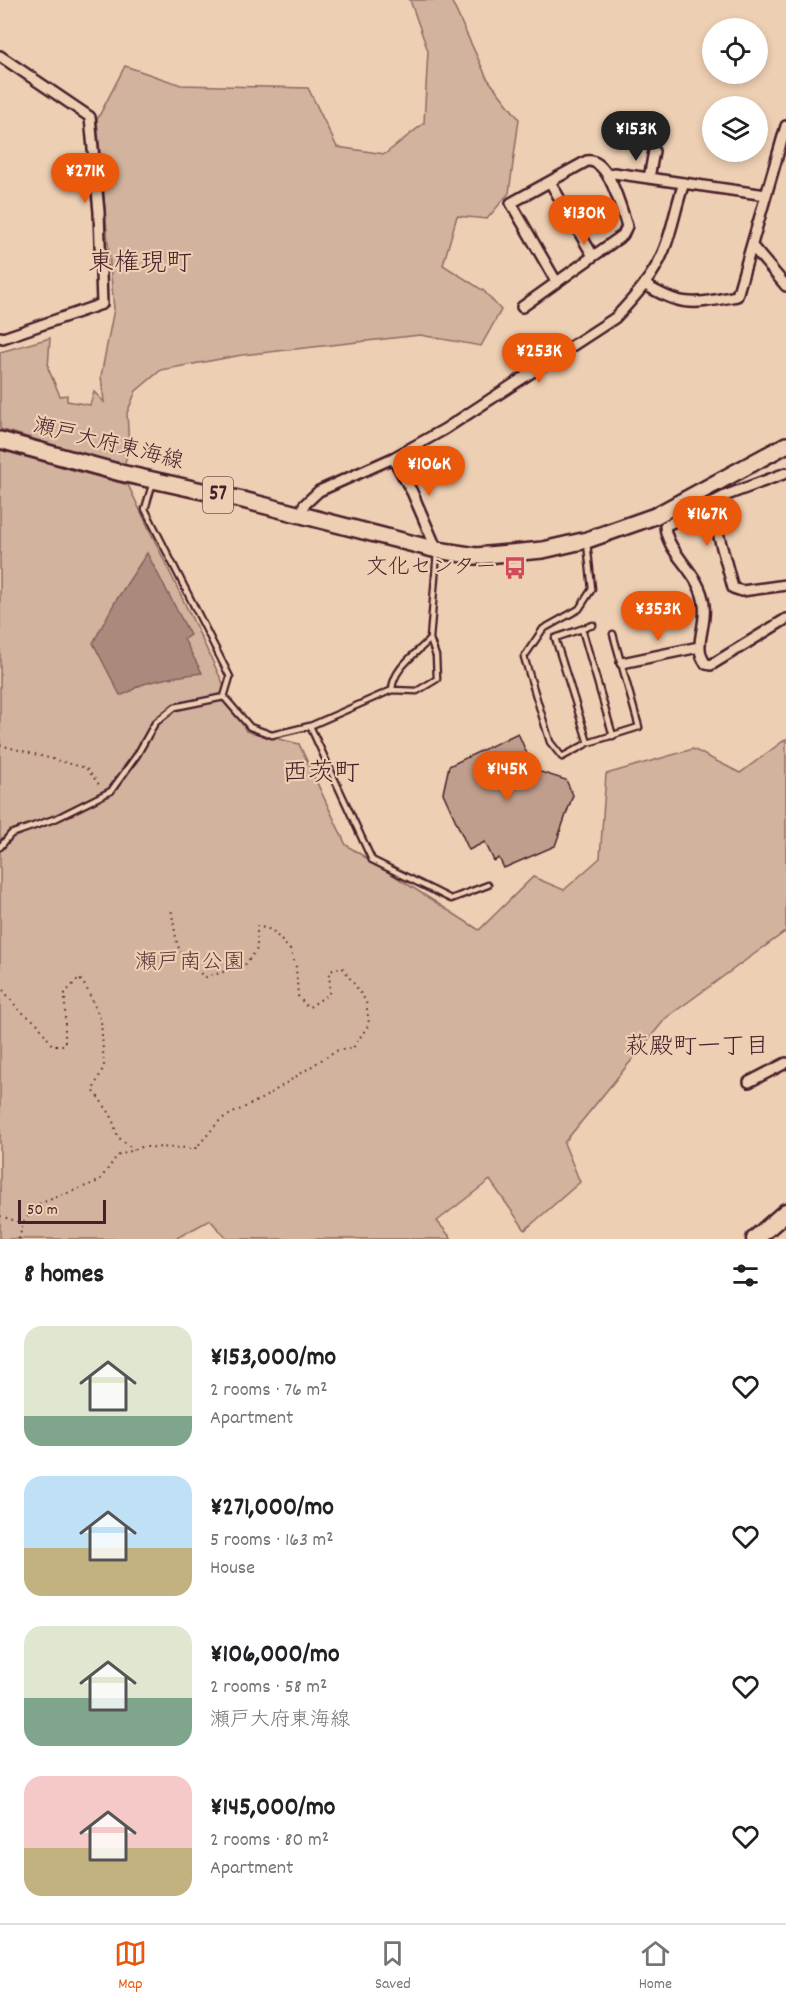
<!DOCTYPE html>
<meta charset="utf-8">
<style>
:root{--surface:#fff;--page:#f2f2f2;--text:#202124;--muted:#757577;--line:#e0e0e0;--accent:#ea580c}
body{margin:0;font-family:Dekko,"Klee One",sans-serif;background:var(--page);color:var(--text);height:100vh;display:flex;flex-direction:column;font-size:22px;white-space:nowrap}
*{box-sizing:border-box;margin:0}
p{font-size:20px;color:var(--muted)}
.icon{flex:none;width:33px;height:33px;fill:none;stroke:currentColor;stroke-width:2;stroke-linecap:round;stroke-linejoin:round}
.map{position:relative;height:1239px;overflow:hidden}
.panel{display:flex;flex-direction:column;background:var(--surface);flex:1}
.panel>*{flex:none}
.tools{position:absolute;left:702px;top:18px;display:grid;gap:12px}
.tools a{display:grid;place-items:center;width:66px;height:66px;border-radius:50%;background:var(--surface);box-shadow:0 3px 9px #0003;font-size:30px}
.scale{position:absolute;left:18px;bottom:15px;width:88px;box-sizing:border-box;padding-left:6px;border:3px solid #4a1f2b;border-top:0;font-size:16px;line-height:21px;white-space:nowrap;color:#4a1f2b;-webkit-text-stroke:4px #edcfb3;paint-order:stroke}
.price{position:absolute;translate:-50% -51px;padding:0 14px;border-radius:21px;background:var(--accent);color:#fff;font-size:20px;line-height:39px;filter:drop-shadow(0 2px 3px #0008)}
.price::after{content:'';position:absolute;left:50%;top:36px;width:18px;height:14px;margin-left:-9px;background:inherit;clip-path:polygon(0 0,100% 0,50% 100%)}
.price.on{background:#222;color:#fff}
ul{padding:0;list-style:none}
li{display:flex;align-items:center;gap:18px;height:150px;padding:0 24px}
li span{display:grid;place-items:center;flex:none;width:168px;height:120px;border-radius:18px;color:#555}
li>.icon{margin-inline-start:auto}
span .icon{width:72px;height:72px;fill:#fffc;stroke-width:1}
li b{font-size:26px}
h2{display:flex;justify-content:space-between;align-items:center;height:72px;padding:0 24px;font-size:26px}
.tabs{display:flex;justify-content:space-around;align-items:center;height:84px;border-top:2px solid var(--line);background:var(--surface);font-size:16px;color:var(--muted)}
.tabs a{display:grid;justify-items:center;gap:3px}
.tabs .on{color:var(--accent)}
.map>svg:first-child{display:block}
</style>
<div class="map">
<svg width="786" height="1239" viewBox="0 0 786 1239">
<rect width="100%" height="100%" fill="#edcfb3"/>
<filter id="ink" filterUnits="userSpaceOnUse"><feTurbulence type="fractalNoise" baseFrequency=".0167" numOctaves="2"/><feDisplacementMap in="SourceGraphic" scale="12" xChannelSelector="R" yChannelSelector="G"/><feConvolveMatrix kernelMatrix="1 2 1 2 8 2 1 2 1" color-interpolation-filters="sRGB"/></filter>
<g filter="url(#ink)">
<path fill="#d2b39d" stroke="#8e6964" stroke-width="1.5" d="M410,0h41l36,78 32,41 -10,74 -22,26 -30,-3 -14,49 41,26 17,19 -20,36 -61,-11 -178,20 -81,15 -25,21 -9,22 2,34 -4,16 -16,-2 -109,-32v-77l50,-14 -2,30 12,28 7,-1v6l23,4 4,-13 10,10 -3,-26 13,-67 -17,-189 28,-54 56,19 127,3 29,59 48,7 39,-31 4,-72z
M0,450l128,35 118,246 53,13 47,101 133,85 54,-53 31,13 36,-32 6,-84 87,-25 47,24 46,-34v192l-120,87 -102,125 16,39 -55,48 -35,-50 -53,41 15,18h-225l-17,-19 -35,19h-175z"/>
<path fill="#ac897d" stroke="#855f5c" stroke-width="1.5" d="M147,553l43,82 -6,4 18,34c-21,3 -41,5 -61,12 -8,3 -13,10 -21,10l-27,-52 22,-41z"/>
<path fill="#bf9e8d" stroke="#4a1f2b" stroke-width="1.5" d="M518,733l16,37 32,10 7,15 -18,51 -51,22 -5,-10 -5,3 -9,-19 -16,8 -26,-57 6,-27z"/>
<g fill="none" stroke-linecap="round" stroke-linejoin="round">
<g stroke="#4a1f2b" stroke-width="9">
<path id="lane" d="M153,482l-8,27 85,168 -6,20
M587,543l5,46 -13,20 -36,20 -19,28 26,85 12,15 26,-14 51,-16 -26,-93
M437,552l-7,87 6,17 1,23 -20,12 -25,-1 -82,36 62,134 79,39 37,-14
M582,629l31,107
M392,690c1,-22 24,-36 38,-51
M224,697l26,30 22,8 38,-9
M588,743l-33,-105 38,-13
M0,847l11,-13 46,-16 54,-27 26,-36 18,-32 20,-16 49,-10"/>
</g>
<g stroke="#4a1f2b" stroke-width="14">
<path id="street" d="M0,56l90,61 9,95 3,92 -99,34 -3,-1
M608,175l6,-2 152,22
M649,178l5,-27
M550,182l43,74
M752,246l34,40
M644,284c38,24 50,20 93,12l49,-170
M522,307l101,-72 4,-9c-6,-17 -18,-68 -40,-65l-76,42 46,80
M393,458l19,34 25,58
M786,473l-59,22 -62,31c2,29 36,46 39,79 3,22 -12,42 2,59l5,1 75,-46
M710,504l23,84 9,3 44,-6
M303,515l1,-10 15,-14 74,-33 52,-29 170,-111c19,-20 39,-42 49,-68 9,-22 12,-45 20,-67
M622,663l77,-16
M749,1082l37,-19"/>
</g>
<g stroke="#4a1f2b" stroke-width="20">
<path id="primary" d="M0,440l121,33 122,27 194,50 39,6 67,-6 44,-10 68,-24 131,-71"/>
</g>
<g stroke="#4a1f2b" stroke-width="21">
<path id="highway" d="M755,1239l31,-27"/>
</g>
<path stroke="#4a1f2b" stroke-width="2" stroke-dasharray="1.5 4.5" stroke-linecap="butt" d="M0,745l86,23 12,15 1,5
M3,990l16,20 18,13 15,22h13v-52l14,-15 7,9 15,33 3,46 -11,24 18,25 7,22 16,13
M0,1216l23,7
M19,1239l4,-16 13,-18 63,-24 18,-25 25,-9 54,1 25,-29 44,-22 70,-46 18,-3 16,-24 -3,-23 -24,-34 -12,4 -1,23 -21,14 -10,-12 -2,-29 -6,-17 -18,-20 -15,-4v23l-13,17 -38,11 -19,-12 -10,-21 -6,-36"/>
<use href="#lane" stroke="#edcfb3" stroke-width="4.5"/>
<use href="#street" stroke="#edcfb3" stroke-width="9"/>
<use href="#primary" stroke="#edcfb3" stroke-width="15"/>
<use href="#highway" stroke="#edcfb3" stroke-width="16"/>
</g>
</g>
<defs>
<g id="bus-bare" transform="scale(1.8)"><path d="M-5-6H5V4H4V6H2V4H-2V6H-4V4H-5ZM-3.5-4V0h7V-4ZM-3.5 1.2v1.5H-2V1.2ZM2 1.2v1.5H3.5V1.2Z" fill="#d1495b" stroke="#edcfb3" stroke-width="2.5" paint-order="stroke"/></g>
</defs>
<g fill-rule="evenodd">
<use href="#bus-bare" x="515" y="568"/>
</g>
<g text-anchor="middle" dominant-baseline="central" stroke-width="4.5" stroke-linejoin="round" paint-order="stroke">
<rect fill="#edcfb3" stroke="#7b5454" stroke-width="1.5" x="203" y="477" width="30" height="36" rx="4.5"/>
<g font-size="21" font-weight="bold" fill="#4a1f2b">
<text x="218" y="495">57</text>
</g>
<g font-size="22" fill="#4a1f2b" stroke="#edcfb3">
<text transform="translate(108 445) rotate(14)">瀬戸大府東海線</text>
</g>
<g font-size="22" fill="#4a1f2b" stroke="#edcfb3" text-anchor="end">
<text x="497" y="568">文化センター</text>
</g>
<g font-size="22" fill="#5e353c" stroke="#edcfb3">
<text x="190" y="963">瀬戸南公園</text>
</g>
<g font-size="24" fill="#4a1f2b" stroke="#edcfb3">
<text x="697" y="1048">萩殿町一丁目</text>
</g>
<g font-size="26" fill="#4a1f2b" stroke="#edcfb3">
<text x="140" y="264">東権現町</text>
<text x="321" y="774">西茨町</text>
</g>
</g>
</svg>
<div class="tools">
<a><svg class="icon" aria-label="locate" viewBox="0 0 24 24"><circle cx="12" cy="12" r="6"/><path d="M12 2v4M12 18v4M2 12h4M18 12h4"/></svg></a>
<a><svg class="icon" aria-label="layers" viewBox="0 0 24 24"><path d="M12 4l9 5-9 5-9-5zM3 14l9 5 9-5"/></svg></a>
</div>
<div class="scale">50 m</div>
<b class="price on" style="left:636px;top:162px">¥153K</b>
<b class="price" style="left:85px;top:204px">¥271K</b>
<b class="price" style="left:584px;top:246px">¥130K</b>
<b class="price" style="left:539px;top:384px">¥253K</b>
<b class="price" style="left:429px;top:497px">¥106K</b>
<b class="price" style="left:707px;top:547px">¥167K</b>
<b class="price" style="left:658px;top:642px">¥353K</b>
<b class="price" style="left:507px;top:802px">¥145K</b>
</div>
<section class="panel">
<h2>8 homes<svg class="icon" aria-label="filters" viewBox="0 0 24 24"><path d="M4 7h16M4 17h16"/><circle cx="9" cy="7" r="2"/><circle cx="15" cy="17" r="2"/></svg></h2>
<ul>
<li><span style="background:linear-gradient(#dfe7d0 75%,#7fa58c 0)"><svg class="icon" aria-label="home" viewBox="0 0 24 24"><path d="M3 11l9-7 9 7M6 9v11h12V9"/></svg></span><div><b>¥153,000/mo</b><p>2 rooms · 76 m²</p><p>Apartment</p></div><svg class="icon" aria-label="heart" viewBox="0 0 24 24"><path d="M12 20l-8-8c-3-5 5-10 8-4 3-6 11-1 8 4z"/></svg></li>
<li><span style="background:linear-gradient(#bfe0f5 60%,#c2b280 0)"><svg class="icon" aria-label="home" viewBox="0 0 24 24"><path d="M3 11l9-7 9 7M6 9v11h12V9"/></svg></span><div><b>¥271,000/mo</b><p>5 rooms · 163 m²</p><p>House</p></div><svg class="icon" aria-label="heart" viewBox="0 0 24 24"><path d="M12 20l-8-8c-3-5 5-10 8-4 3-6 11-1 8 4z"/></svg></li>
<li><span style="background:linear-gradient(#dfe7d0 60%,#7fa58c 0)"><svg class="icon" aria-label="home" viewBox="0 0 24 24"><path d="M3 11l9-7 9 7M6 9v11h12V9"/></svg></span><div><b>¥106,000/mo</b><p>2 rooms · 58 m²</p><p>瀬戸大府東海線</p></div><svg class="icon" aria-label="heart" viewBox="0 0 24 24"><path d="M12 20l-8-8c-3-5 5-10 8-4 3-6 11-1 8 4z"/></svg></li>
<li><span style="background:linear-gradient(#f6c9c9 60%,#c2b280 0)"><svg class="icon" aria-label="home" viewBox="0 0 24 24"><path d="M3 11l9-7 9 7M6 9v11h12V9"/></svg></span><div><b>¥145,000/mo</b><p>2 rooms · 80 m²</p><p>Apartment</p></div><svg class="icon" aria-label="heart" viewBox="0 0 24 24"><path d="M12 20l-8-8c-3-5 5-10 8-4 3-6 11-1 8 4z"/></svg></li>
</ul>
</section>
<nav class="tabs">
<a class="on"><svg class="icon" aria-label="map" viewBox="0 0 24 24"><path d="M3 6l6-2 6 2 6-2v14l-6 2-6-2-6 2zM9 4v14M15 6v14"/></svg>Map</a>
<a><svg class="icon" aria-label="saved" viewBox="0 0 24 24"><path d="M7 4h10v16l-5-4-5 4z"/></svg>Saved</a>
<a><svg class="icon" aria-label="home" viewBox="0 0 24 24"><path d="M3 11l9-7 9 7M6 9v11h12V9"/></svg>Home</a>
</nav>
